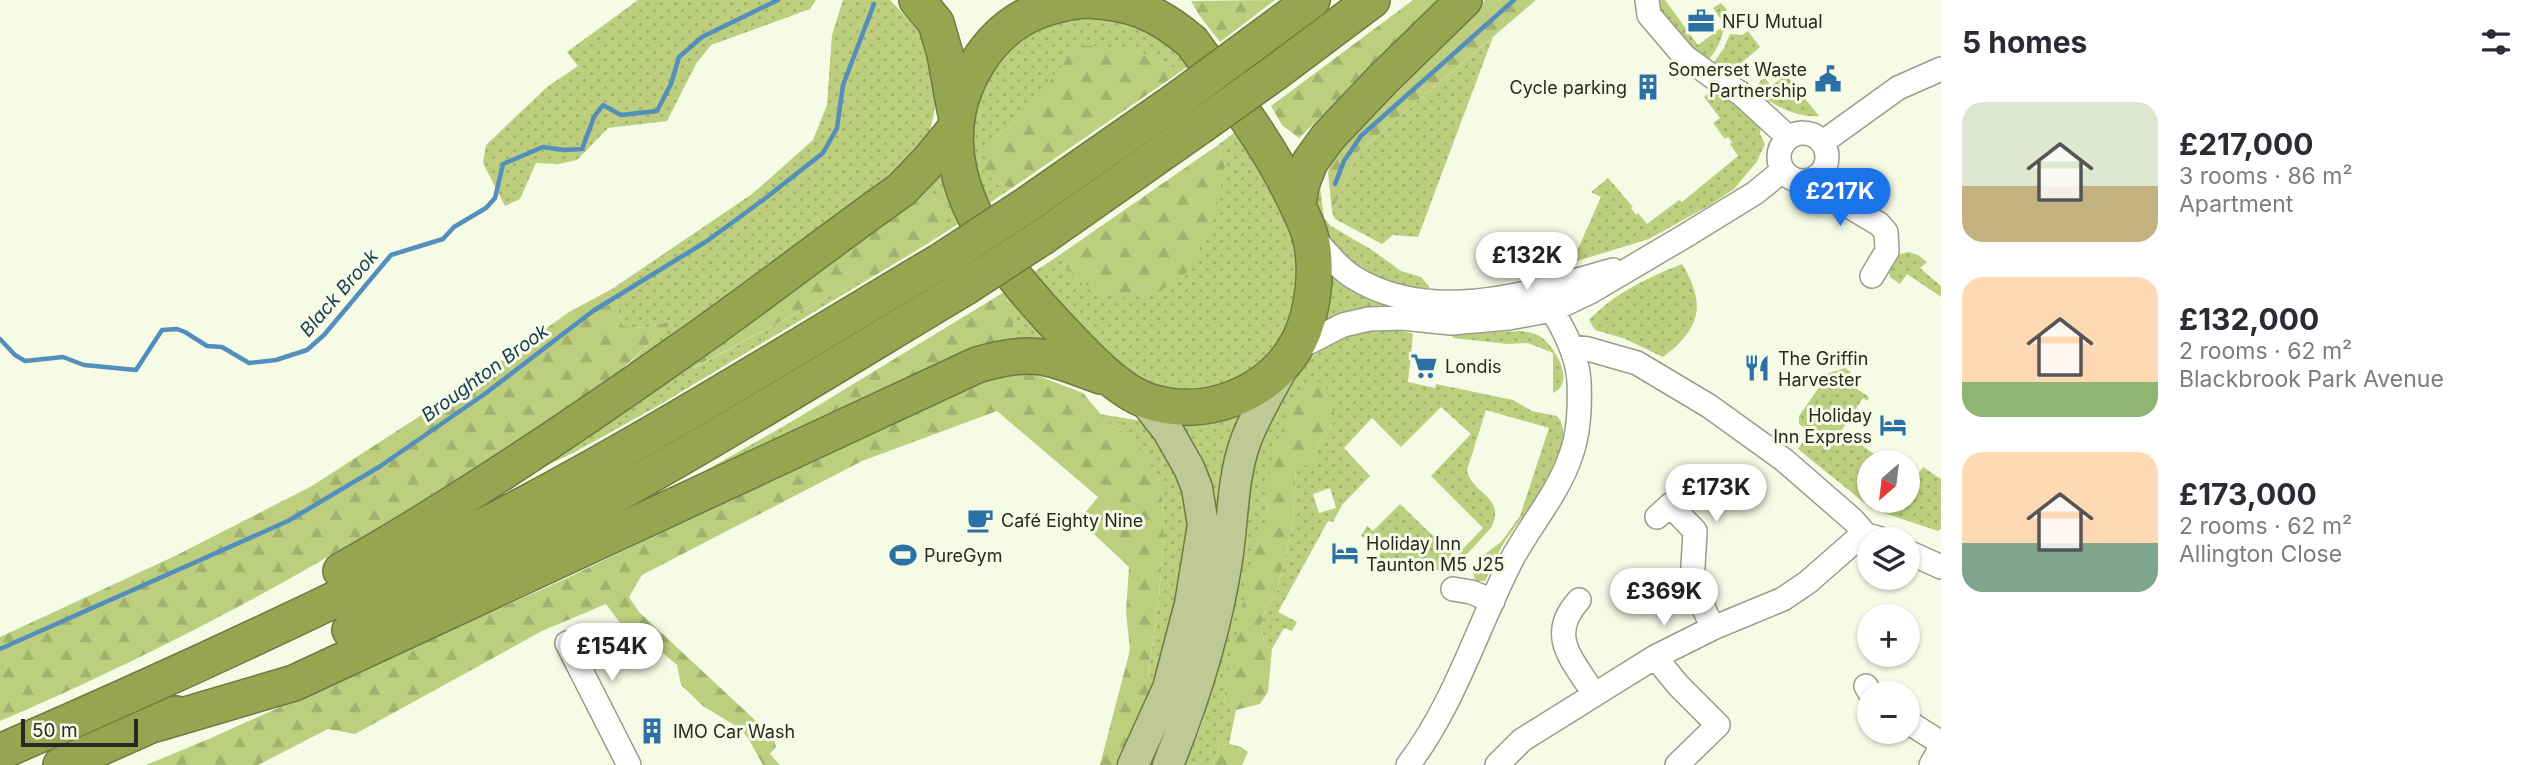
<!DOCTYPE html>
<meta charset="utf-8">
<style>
:root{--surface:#fff;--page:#f7f7f7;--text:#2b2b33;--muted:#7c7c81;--accent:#1a73e8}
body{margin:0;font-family:Inter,sans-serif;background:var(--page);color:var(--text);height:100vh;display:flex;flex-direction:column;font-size:26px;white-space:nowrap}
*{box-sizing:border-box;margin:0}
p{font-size:23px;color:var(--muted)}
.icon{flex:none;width:38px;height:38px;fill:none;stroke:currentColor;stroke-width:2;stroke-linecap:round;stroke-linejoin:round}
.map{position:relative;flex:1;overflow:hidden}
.details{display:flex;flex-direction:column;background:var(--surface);width:595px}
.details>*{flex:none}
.needle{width:46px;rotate:208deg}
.buttons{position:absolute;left:1857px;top:450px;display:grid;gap:14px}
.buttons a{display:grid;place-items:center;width:63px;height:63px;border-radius:50%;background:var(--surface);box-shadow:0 2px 5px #0004;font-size:35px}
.scale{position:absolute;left:21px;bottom:18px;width:117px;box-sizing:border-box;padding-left:7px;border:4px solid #282a22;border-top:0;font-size:19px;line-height:24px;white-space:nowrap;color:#282a22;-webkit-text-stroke:5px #f6fbe6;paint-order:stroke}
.price{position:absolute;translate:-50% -60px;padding:0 16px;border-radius:24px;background:#fff;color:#222;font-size:23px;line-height:46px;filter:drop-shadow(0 2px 4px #0008)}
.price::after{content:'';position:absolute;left:50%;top:42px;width:21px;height:16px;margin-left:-10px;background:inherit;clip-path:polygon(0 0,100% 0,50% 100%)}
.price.selected{background:var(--accent);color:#fff}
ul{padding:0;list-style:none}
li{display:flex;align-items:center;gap:21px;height:175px;padding:0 21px}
li span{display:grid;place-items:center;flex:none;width:196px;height:140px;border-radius:21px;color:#555}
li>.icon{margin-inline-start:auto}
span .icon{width:84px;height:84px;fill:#fffc;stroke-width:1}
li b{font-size:30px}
h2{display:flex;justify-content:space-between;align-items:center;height:84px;padding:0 21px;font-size:30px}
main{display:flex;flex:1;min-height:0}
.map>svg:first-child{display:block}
</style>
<main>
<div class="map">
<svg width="1941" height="765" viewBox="0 0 1941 765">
<defs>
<pattern id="grass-dots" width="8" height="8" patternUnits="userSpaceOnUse" patternTransform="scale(1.75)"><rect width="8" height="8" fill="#bdce7e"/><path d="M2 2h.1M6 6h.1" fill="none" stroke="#a2b16d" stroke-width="1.8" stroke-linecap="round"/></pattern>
<pattern id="forest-firs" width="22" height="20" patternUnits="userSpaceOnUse" patternTransform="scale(1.75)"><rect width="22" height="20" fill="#bdce7e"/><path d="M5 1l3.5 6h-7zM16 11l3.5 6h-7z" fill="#a2b16d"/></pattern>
</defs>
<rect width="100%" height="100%" fill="#f6fbe6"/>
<path fill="url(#grass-dots)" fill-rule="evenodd" d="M638,0h178l-6,9 -99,36 -15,19 -29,57 -59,7 -31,32 -18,4 -23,-1 -16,36 -15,7 -22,-43 3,-18 61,-58 31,-21 -11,-14z
M843,0h47l45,47c1,38 6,80 -21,111l-289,218 -2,-7 50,-48 -27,7 -23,-2 -11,-37 140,-95 61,-54 14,-35 5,-70z
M1655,0h10l33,45 27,-20 -12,-17 8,-5 6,7c-4,24 -4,33 -21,53l-47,-48z
M1108,15l53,18 31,30 -12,9c-30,-21 -64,-23 -99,-27l-58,72 -32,23 6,44 15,4 -24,16 -18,-41 3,-64 38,-57 48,-24z
M1748,31l12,16 -21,18 5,8 -9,6 -20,-10 -1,-7 10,-14 6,-14 12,1z
M1493,37l-75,200 -25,-2 -11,9 -47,-25 -3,-7 26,-60z
M1786,75l33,41c-23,2 -42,-10 -62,-22l-2,-4 6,-10 4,-2 6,8z
M1712,90h5l35,26 9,11 -1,7 5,10 -9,19 -22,26 -24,16 -61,34 -85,26 -6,-21 19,7 24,-54 -10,-5 17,-14 25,29 -2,1 5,7 2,-2 9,11 32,-24 3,2 56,-46 -8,-12 2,-2 -4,-5 -3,2 -12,-16 7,-5 -16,-21z
M1238,130l41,69 21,52 2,26 -18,61 -36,38 -49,17 -27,-2 -29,-10 -32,-22 -80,-85 27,-18 17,22 16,10 134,-122 -7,-21z
M945,163l19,57 -32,21 13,-17 -30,-27z
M1319,178l5,40 7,8 41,24 29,21 20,6 8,9v5c-60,-6 -124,-43 -110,-113z
M1909,252l9,3 9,7 -7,6 21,18v11l-34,-23 -7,10 -10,-7 -2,-11 8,-11z
M1682,264c25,41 18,65 -19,93l-40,-19 -28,-8 -6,-10c26,-27 58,-42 93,-56z
M1328,272l29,14 2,8 11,5 9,-4 30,11 -65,8 -21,6z
M874,276l-218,131 -83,46 -62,29 177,-122 6,8 131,-70z
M1007,290l58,61 -71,-7 17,-12 -3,-32 -12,-3z
M1393,328l20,6 -5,48 27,6 1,-4 77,16 19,11 25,5c27,31 -39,103 -55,130 -6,11 -11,23 -17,35h-9l-4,-11 9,-13 20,-15 19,-26 29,-88 -63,-18 -19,60c5,25 40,26 24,58 -9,9 -30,35 -40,40 -17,9 -33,-13 -47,6l-27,-14 6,-12 -22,-12 6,-10 6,5 27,-27 55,53 28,-29 -52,-52 40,-42 -30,-27 -40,40 -29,-29 -28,30 26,28 -28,29 -9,17 -5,-1 -50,91 19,10 -5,9 -8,-3 -12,21 -8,-6 -3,-19 6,-18 9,-11 17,-74 3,-53 16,-5 7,-19 16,-25 -70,79 6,21 -45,167 -2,16 12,8 -7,34 -9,1 -7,20h-28l16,-39 14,-49 38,-228 30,-56 26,-34 21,-16 22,-11zM1330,488l6,20 -17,5 -6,-19z
M1520,331c7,1 15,2 21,6 15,11 35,46 12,56v-40l-25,-10 -20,1 -55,-6 -1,-3z
M1845,368l6,4 -6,9 24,16 -2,4 -4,-3 -22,33 45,31h-17v38h39v-24l6,4 9,-13 18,12v50l-3,2 -66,-22 -74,-60 12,-17 -11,-8v-8l30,-43z
M1250,405l-61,240 22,-159 -8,-27 -21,-35z
M1100,414l41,7 14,15 27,48 8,49 -30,149 -12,-6 10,-70 6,-69 -2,-49 -30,-50 -25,-16z
M791,422l8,13 -133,58z"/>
<path fill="url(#forest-firs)" d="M1275,0l-55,42 -21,-27 -8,-14z
M1413,0h28l-142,138 -17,-13 -11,-19z
M1485,0h51l-178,152 -26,60 -4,-40 6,-15 13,-18 65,-67z
M1071,44c37,3 78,6 109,28l-168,116 -15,-4 -13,-13 7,-31 32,-23 44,-58z
M1218,145l7,21 -11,54 -25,51 -35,24 -33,3 -30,-10 -16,-10 -17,-22z
M935,194l11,8 3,10 -4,12 -13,17 -58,35 -49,22 -132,70 -5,-8 227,-163z
M612,289l11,37 23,2 29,-8 -52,48 2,8c-83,50 -165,102 -248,152 -121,73 -248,138 -377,193v-84l177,-82 135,-69 151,-98 106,-76z
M996,297l11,3 9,14 -5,18 -17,12 -195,91 -8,-13z
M1028,372l55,21 24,29 25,16 15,19 15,31 2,49 -6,69 -10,69 12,7 -36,83h-24l30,-115 -4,-38 3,-45 -50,-47 19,-23 -101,-86 -135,50 -220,114 -13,22 10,15 134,125 3,10 -6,7 10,11h-17l-15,-27 -9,-10 -36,-22 -22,-21 -4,-20 -28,-24 -18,-3 -25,-34 -64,27 -187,103 -27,-5 -70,36h-112l65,-27 354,-159 425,-204z
M1308,380l15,3 9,14 3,22 -16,25 -7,19 -16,6 -3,52 -17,74 -9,11 -6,18 3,19 8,6 -4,43 -8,12 -24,6 -12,-8 2,-16 31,-152 14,-15 -6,-21 8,-43 17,-49z
M1229,744l12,3 7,5 -6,13h-29l7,-20z"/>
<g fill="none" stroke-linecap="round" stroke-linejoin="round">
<path stroke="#538ebc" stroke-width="4.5" d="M1335,184l9,-23 17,-25 153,-136
M0,339l15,16 10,6 38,-4 21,8 52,5 26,-40 15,-1 8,3 22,14 15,1 27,16 27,-3 31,-10 17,-15 67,-80 52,-16 11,-12 32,-19 9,-10 8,-34 40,-17 21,3 18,-1 12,-32 9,-12 18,10 36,-4 14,-27 8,-27 23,-20 76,-37
M0,649l288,-128 91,-54 107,-74 107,-82 114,-70 56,-41 60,-47 14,-25 6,-43 31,-81"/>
<g stroke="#999e8b" stroke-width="26">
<path id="minor" d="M1647,0l2,15 35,41 29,21 27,16 48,44
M1779 157a24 24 0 1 1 48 0a24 24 0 1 1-48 0Z
M1823,142l75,-54 43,-19
M1816,177l21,22 42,25 7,8 1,19 -15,25
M1312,236c12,13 25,31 41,41 78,49 179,16 260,-7
M1571,347l17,2 49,14 72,43 75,54 69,60 13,15 12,3
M1294,350l49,-25 26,-6 33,-1 49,5 58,-5 43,-8 38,-18 95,-56 70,-43 27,-22
M1657,517l13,-12 25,26 -3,53 21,44
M1908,552l33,15
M1453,589l18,3 22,9
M1579,600c-33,36 -6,60 15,94
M567,643l62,122
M1655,657l23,28 40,40 -41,40
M1866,686l4,7
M1908,722l33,21
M1408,765c46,-60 69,-137 103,-204 19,-36 47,-67 60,-106 8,-22 9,-51 8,-74 -2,-33 -23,-64 -39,-92
M1497,765l25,-25 133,-83 58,-29 70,-29 25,-17 48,-42 10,-5
M1931,765l10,-18"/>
</g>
<g stroke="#6f7a40" stroke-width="33">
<path id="major" d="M1133,765l35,-77 22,-84 13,-79 -6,-37 -8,-20 -21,-37 -25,-32
M1168,765c27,-67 48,-133 59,-205 6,-38 5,-80 18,-117 9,-26 25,-51 38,-76"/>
</g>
<g stroke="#6f7a40" stroke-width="38">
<path id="highway" d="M917,0l19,23 9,31 10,56
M1084,0c-47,6 -80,21 -106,62 -63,101 17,198 85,270 21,22 53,57 82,68 58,21 126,-5 154,-59 15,-30 20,-77 10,-109 -4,-12 -10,-23 -15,-34 -27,-57 -66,-106 -102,-156 -35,-30 -61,-40 -107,-42
M1254,43l58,-43
M1276,72l96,-72
M1025,206l153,-107
M1298,206l3,-21 9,-23 18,-25 55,-58 81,-79
M1044,236l155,-109
M341,571c117,-67 228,-141 338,-219 75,-52 147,-109 222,-162l27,-28 27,-33
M350,630c43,-20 86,-40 128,-62 167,-84 326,-184 486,-280
M155,724l139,-41 683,-318c56,-17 71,-8 124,11
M0,752c157,-68 313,-140 466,-217 164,-83 320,-182 478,-276
M61,765l115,-51"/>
</g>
<use href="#minor" stroke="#fff" stroke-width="23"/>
<use href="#major" stroke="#bfc996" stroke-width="30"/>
<use href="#highway" stroke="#95a550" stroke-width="35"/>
<g stroke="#6f7a40" stroke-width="38" stroke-linecap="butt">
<path id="highway-bridge" d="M1178,99l76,-56
M1199,127l77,-55
M944,259l81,-53
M964,288l80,-52"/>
</g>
<use href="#highway-bridge" stroke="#95a550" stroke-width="35"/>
</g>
<defs>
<g id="office-bare" transform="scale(2.1)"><path d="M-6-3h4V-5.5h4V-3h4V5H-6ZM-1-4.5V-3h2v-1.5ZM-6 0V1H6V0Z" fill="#2c71a6" stroke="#f6fbe6" stroke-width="2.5" paint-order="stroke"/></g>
<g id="civic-bare" transform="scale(2.1)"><path d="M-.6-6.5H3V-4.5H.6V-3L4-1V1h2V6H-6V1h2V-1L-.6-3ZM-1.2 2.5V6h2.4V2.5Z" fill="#2c71a6" stroke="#f6fbe6" stroke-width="2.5" paint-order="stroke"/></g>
<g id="building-bare" transform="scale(2.1)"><path d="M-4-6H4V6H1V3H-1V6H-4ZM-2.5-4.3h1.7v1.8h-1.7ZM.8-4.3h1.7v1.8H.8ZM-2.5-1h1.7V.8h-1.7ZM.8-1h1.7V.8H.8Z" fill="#2c71a6" stroke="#f6fbe6" stroke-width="2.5" paint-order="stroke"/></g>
<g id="supermarket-bare" transform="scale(2.1)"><path d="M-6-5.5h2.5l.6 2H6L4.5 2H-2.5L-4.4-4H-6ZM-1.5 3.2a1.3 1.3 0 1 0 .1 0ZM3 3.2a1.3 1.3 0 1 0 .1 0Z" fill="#2c71a6" stroke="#f6fbe6" stroke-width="2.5" paint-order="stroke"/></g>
<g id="restaurant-bare" transform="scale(2.1)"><path d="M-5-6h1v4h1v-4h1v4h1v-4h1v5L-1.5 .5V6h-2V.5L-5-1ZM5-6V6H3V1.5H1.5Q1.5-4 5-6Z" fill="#2c71a6" stroke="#f6fbe6" stroke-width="2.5" paint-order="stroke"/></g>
<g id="hotel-bare" transform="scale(2.1)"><path d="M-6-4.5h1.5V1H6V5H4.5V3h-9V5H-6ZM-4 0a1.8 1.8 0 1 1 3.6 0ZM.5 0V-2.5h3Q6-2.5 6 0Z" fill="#2c71a6" stroke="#f6fbe6" stroke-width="2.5" paint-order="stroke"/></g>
<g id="cafe-bare" transform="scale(2.1)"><path d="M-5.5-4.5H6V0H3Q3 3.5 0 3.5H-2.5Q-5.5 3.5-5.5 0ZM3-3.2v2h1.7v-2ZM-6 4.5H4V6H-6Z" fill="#2c71a6" stroke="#f6fbe6" stroke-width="2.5" paint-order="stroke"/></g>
<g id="stadium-bare" transform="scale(2.1)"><path d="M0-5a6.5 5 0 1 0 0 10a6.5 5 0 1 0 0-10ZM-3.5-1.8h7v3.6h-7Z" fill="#2c71a6" stroke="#f6fbe6" stroke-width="2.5" paint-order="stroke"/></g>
</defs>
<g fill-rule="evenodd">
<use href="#office-bare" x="1701" y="21"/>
<use href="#civic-bare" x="1828" y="79"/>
<use href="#building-bare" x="1648" y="87"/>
<use href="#supermarket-bare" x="1424" y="366"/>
<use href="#restaurant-bare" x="1757" y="368"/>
<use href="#hotel-bare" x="1893" y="425"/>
<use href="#cafe-bare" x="980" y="520"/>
<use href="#hotel-bare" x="1345" y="553"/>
<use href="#stadium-bare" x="903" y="555"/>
<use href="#building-bare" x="652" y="731"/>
</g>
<g text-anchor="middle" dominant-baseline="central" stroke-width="6" stroke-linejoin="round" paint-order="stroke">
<g font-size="18" fill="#282a22" stroke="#f6fbe6" text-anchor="start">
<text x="1722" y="21">NFU Mutual</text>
<text x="1807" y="69" text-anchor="end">Somerset Waste<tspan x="1807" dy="21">Partnership</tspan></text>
<text x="1627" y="87" text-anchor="end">Cycle parking</text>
<text x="1778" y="358">The Griffin<tspan x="1778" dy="21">Harvester</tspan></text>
<text x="1445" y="366">Londis</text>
<text x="1872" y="415" text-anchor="end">Holiday<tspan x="1872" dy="21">Inn Express</tspan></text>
<text x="1001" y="520">Café Eighty Nine</text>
<text x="1366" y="543">Holiday Inn<tspan x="1366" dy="21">Taunton M5 J25</tspan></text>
<text x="924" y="555">PureGym</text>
<text x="673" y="731">IMO Car Wash</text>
</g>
<g font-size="19" font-style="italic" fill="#183b57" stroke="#f6fbe6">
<text transform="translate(339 293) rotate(-49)">Black Brook</text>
<text transform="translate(485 373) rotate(-36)">Broughton Brook</text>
</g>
</g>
</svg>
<div class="buttons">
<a><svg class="needle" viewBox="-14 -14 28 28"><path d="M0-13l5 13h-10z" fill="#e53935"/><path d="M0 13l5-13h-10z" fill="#7c7c81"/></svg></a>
<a><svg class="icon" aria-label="layers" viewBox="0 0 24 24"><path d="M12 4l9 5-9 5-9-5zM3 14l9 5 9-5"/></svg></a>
<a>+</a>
<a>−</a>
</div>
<div class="scale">50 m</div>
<b class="price selected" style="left:1840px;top:228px">£217K</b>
<b class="price" style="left:1527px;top:292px">£132K</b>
<b class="price" style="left:1716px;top:524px">£173K</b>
<b class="price" style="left:1664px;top:628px">£369K</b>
<b class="price" style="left:612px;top:683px">£154K</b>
</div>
<section class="details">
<h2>5 homes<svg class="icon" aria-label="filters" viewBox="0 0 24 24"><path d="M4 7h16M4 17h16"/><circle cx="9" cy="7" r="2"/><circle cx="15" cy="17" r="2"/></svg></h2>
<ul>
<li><span style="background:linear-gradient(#dfe7d0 60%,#c2b280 0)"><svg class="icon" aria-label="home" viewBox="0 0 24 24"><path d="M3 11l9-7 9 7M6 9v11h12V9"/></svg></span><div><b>£217,000</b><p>3 rooms · 86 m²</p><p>Apartment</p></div></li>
<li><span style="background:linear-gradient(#ffd9b3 75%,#8fb573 0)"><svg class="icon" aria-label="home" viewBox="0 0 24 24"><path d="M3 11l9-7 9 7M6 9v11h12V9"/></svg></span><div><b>£132,000</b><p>2 rooms · 62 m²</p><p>Blackbrook Park Avenue</p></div></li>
<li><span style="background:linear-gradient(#ffd9b3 65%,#7fa58c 0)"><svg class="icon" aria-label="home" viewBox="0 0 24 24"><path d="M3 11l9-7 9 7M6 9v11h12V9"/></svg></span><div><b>£173,000</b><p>2 rooms · 62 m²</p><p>Allington Close</p></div></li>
</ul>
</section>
</main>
